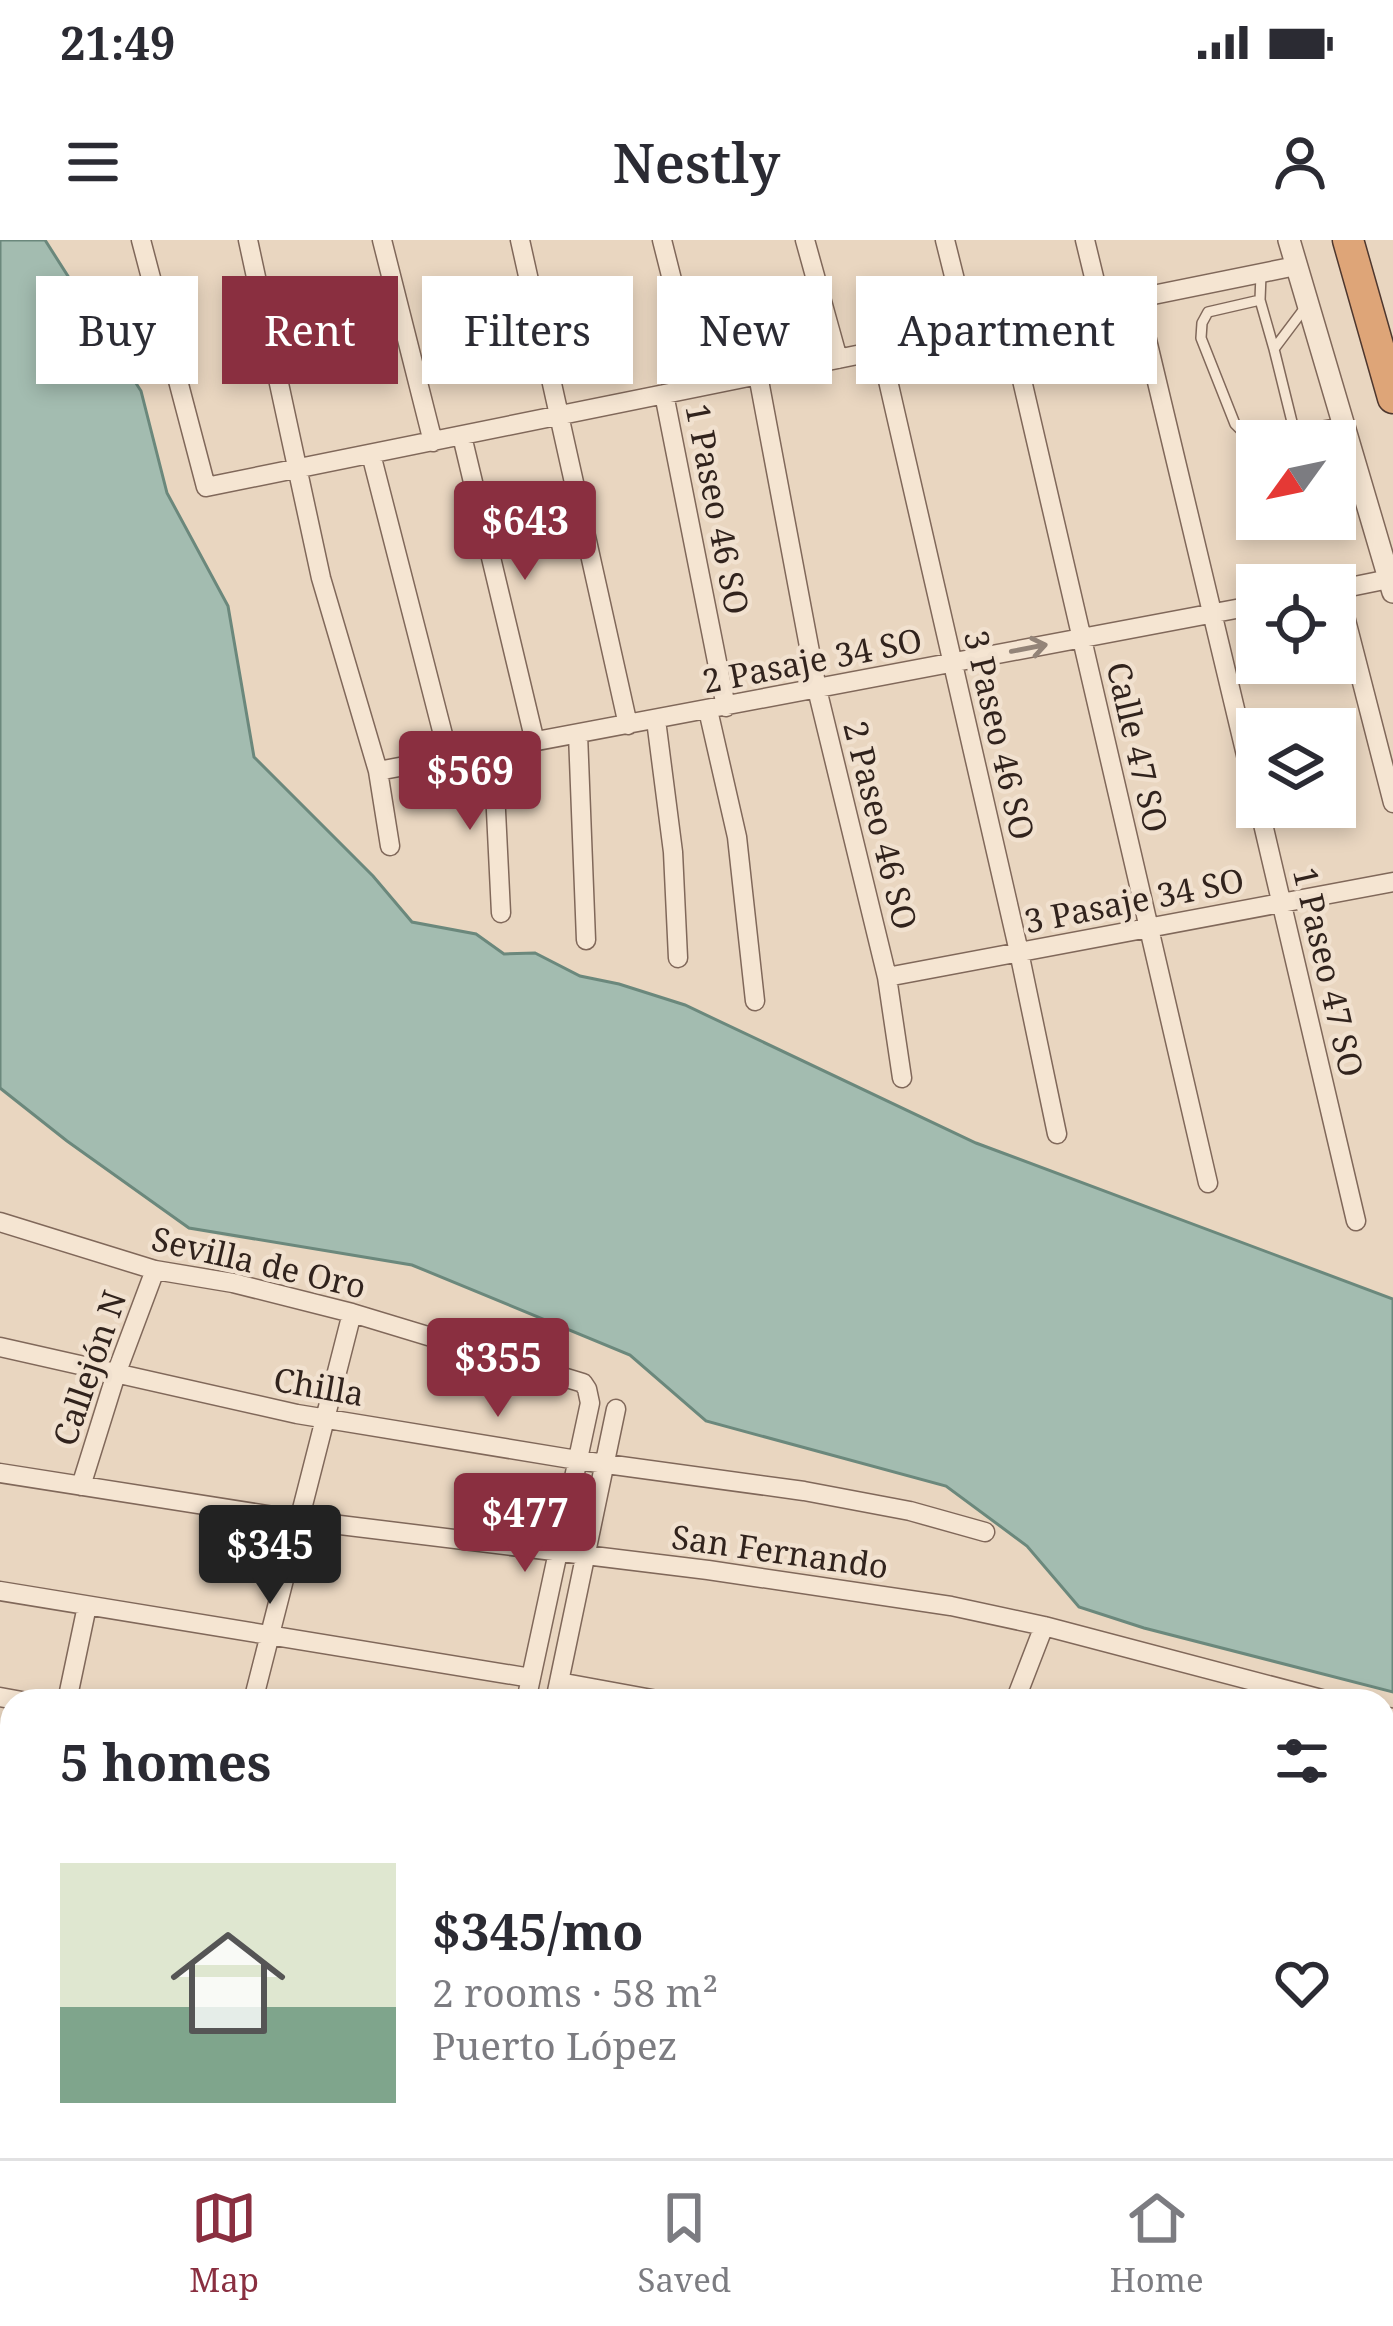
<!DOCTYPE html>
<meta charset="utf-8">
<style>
:root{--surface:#fff;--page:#f7f7f7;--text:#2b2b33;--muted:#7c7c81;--line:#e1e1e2;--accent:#8a2f40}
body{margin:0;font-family:"Noto Serif",serif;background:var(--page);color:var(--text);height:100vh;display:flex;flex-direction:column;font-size:45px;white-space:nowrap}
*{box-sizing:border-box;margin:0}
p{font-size:39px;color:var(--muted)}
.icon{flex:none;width:66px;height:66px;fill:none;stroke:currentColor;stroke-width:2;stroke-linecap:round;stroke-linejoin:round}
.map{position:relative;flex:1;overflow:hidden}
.details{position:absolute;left:0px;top:1449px;width:1395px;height:471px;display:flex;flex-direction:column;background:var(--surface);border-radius:36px 36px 0 0;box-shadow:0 6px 18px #0003}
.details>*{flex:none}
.guide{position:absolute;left:36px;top:36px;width:1323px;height:108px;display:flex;gap:24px}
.needle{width:78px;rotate:237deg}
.buttons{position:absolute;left:1236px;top:180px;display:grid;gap:24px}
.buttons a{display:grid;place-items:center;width:120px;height:120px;border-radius:0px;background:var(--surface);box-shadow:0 6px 18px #0003;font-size:60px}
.price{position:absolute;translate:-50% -102px;padding:0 27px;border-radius:12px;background:var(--accent);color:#fff;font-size:39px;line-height:78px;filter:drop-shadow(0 3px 6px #0008)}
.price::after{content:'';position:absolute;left:50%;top:72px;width:36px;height:27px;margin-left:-18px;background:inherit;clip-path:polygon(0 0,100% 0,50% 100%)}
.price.on{background:#222;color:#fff}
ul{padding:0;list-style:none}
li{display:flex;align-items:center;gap:36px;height:300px;padding:0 60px}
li+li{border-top:3px solid var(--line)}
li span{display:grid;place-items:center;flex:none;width:336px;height:240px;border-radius:0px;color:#555}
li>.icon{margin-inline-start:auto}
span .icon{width:144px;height:144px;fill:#fffc;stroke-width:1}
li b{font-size:51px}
h2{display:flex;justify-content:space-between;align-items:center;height:144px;padding:0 60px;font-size:51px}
.chip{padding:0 42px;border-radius:0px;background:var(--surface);box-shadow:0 6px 18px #0003;font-size:42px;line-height:108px}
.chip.on{background:var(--accent);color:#fff}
.status{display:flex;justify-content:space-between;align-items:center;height:84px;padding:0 60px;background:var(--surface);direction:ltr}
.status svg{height:33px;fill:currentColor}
header{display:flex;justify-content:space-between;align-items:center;height:156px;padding:0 60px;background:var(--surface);font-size:54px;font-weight:600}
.menu{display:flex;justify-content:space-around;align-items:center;height:168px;border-top:3px solid var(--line);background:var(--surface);font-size:33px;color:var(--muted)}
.menu a{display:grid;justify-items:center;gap:6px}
.menu .on{color:var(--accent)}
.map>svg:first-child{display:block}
</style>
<div class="status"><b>21:49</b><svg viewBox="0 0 49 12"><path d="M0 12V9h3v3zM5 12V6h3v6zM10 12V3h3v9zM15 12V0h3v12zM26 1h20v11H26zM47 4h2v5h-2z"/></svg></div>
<header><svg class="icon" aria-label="menu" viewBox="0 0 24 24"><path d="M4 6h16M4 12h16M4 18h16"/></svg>Nestly<svg class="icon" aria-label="person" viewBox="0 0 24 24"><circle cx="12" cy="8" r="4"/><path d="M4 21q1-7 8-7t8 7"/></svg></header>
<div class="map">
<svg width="1393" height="1918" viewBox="0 0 1393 1918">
<rect width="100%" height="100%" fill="#e9d6c0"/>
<path fill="#a3bcb0" stroke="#6b887c" stroke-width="3" d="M0,0h45l96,151 26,102 61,113 26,151 119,119 39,46 64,12 28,20 31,-1 45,23 39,8 66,21 291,138 417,156v393l-249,-64 -65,-21 -52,-61 -81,-60 -240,-65 -76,-66 -218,-90 -223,-37 -122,-87 -67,-53z"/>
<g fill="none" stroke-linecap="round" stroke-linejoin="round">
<g stroke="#80685a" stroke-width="12">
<path id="service" d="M1261,34l-1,26 -52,12 -6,11 -1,15 34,86 10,10 9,3 88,-14
M1260,60l14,49
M1294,190l-20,-81 33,-44"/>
</g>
<g stroke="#80685a" stroke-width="21">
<path id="minor" d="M141,0l65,247 1090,-221
M248,0l73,338 57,193 12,75
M382,0l51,202
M520,0l108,485
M662,0l37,147
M805,0l33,119
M945,0l23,92
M1085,0l16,66
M1137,58l120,503
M1009,84l199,859
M881,110l138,602 38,182
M758,135l59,314 70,288 15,101
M664,154l62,313
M462,196l73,306
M371,214l78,304
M1338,349l55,214
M1335,350l54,-11
M708,470l29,127 18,164
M656,480l17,132 5,106
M578,494l8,206
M493,510l8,163
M378,531l879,-166
M1259,567l97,414
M887,737l506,-95
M0,982l155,48 78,13 119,30 231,70 4,6 3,14 -64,298
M0,1107l297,67 280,46 227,31 106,20 75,21
M0,1233l299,47 409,50 243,36 93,20 285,75
M81,1246l35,-112 39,-104
M0,1351l531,87
M559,1442l104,19
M0,1457l22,4
M67,1461l20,-95
M253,1461l99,-388
M555,1461l61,-292
M1015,1461l29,-75
M1383,1476l10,2
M1383,1645l10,4
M0,1674l12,3
M0,1837l12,3
M358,1908l51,10
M986,1908l38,10
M1253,1908l26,10
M12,1918l2,-10
M112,1918l2,-10
M205,1918l1,-10
M307,1918l2,-10
M430,1918l2,-10
M460,1918l2,-10
M588,1918l3,-10
M780,1918l2,-10
M944,1918l2,-10
M1128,1918l2,-10"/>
</g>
<g stroke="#80685a" stroke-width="24">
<path id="tertiary" d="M1289,0l104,352"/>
</g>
<g stroke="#62493d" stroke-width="27">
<path id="secondary" d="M1383,1827l10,-11
M1383,1876l10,-20
M1332,1918l5,-10
M1362,1918l5,-10"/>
</g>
<g stroke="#4e372e" stroke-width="33">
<path id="trunk" d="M1348,0l45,158"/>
</g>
<use href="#service" stroke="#f5e5d2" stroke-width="9"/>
<use href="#minor" stroke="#f5e5d2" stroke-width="18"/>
<use href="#tertiary" stroke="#f5e5d2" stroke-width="21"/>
<use href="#secondary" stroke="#f5e5d2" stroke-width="24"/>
<use href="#trunk" stroke="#dea578" stroke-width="30"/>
</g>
<defs><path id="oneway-shaft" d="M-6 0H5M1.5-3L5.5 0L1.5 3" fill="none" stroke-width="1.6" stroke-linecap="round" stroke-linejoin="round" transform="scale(3)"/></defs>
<use stroke="#938478" href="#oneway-shaft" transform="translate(1029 408) rotate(-11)"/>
<g text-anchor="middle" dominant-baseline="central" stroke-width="9" stroke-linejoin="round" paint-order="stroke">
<g font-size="33" fill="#31231d" stroke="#f1e1cf">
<text transform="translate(718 269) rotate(79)">1 Paseo 46 SO</text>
<text transform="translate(812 420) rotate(-11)">2 Pasaje 34 SO</text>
<text transform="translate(1000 495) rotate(77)">3 Paseo 46 SO</text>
<text transform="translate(1138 507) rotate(77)">Calle 47 SO</text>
<text transform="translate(881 585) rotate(76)">2 Paseo 46 SO</text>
<text transform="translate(1134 660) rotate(-11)">3 Pasaje 34 SO</text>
<text transform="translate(1329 732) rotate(77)">1 Paseo 47 SO</text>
<text transform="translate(259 1022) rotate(13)">Sevilla de Oro</text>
<text transform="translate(89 1128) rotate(-71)">Callejón N</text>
<text transform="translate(319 1146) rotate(10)">Chilla</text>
<text transform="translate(780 1311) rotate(8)">San Fernando</text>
</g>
</g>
</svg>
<div class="buttons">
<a><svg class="needle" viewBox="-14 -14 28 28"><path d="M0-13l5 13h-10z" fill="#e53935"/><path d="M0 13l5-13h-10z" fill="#7c7c81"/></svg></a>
<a><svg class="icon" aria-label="locate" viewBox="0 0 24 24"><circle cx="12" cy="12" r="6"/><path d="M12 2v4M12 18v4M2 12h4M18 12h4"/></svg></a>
<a><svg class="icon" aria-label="layers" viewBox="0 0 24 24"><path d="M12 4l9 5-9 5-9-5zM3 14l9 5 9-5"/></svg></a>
</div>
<b class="price" style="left:525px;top:343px">$643</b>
<b class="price" style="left:470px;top:593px">$569</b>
<b class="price" style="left:498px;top:1180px">$355</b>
<b class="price" style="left:525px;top:1335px">$477</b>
<b class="price on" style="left:270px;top:1367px">$345</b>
<div class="guide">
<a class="chip">Buy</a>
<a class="chip on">Rent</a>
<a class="chip">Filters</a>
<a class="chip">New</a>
<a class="chip">Apartment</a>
</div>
<section class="details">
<h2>5 homes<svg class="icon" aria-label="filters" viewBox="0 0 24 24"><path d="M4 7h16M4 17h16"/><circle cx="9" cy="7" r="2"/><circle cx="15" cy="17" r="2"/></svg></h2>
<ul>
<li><span style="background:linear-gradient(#dfe7d0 60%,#7fa58c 0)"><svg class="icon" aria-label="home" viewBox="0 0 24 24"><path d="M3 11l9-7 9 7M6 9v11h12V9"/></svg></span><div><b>$345/mo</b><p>2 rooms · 58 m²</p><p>Puerto López</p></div><svg class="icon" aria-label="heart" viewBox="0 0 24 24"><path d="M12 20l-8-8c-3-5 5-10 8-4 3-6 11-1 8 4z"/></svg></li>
</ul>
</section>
</div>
<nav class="menu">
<a class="on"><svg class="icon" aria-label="map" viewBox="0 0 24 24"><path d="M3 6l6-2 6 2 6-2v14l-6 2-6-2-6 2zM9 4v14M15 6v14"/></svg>Map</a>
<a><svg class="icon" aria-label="saved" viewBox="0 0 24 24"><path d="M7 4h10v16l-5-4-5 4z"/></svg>Saved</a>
<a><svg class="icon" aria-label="home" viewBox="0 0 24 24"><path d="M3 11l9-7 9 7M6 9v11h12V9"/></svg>Home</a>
</nav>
